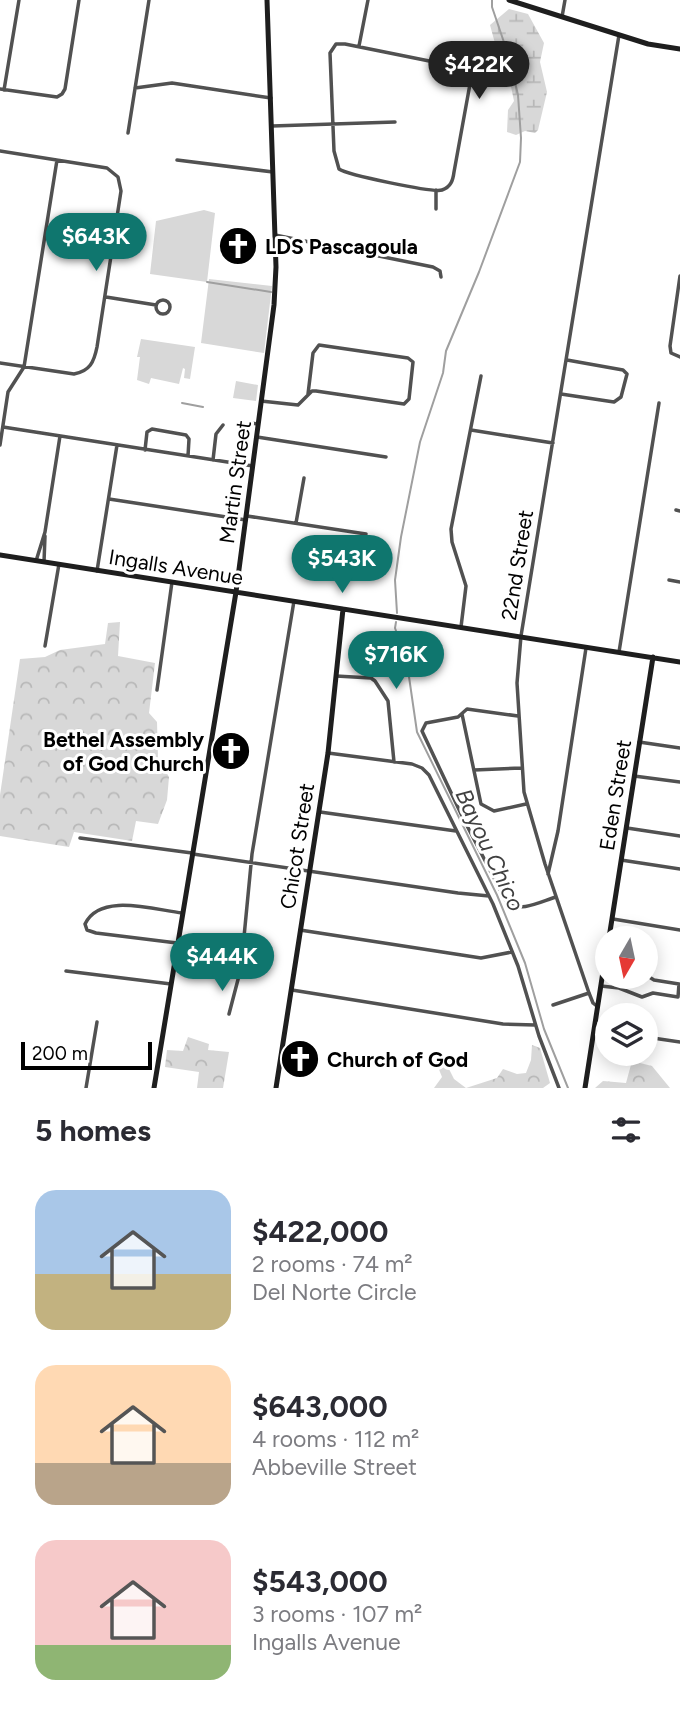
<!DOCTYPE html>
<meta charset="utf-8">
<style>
:root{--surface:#fff;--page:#f2f2f3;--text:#2b2b33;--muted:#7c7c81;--accent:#0f766e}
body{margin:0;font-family:Figtree,sans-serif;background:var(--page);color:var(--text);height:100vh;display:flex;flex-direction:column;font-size:26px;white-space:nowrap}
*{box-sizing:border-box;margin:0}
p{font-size:23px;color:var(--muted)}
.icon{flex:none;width:38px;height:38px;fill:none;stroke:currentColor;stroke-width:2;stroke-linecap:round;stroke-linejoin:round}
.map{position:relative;height:1088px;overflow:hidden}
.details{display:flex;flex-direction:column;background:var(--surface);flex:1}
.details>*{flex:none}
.needle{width:46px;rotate:189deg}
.controls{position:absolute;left:595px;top:926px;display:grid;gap:14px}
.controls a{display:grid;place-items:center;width:63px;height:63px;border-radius:50%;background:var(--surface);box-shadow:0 4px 18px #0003;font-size:35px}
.scale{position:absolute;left:21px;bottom:18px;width:131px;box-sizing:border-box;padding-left:7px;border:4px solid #000;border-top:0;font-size:19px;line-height:24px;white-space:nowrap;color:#000;-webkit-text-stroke:5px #fff;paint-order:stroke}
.price{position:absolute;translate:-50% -60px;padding:0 16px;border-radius:24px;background:var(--accent);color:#fff;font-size:23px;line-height:46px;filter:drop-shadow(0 2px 4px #0008)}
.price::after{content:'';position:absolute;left:50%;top:42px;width:21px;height:16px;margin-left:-10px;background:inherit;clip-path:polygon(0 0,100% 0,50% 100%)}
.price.selected{background:#222;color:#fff}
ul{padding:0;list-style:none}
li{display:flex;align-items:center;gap:21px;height:175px;padding:0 35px}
li span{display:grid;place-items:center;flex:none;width:196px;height:140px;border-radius:21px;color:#555}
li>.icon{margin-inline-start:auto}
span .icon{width:84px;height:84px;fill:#fffc;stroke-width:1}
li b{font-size:30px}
h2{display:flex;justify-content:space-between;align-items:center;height:84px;padding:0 35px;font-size:30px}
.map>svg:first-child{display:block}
</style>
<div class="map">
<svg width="680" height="1088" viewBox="0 0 680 1088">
<defs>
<pattern id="forest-crowns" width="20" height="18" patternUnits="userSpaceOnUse" patternTransform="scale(1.75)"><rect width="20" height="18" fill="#d8d8d8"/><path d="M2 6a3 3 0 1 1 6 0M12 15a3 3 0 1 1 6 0" fill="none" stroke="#b8b8b8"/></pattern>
<pattern id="wetland-marsh" width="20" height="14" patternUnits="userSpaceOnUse" patternTransform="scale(1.75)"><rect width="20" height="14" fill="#d8d8d8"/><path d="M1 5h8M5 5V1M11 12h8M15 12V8" fill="none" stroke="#b8b8b8"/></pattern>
</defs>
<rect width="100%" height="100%" fill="#fff"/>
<path fill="#d8d8d8" d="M204,210l11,3 -8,69 -57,-8 6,-53z
M209,279l63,7 -8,67 -63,-10z
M141,339l54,8 -5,32 -6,-1 1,-9 -2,-1 -4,16 -28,-6 -2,6 -12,-4 3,-23h-3z
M236,381l22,4 -2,16 -23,-3z"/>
<path fill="url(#forest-crowns)" d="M120,622l-2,34 37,7 -6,50 8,9 1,36 11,19 -2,23 -9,24 -22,-3 -4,20 -58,-9 -5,15 -69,-11v-41l20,-136 25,-2 15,-7 45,-6 3,-21z
M188,1037l21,7 -1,6 21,2 -6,36h-26l2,-16 -34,-5 2,-17 16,1z
M532,1045l8,3 10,35 -7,5h-109l8,-11 -6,-15 7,-5 11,22 12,9 31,-10 6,-9 14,5 9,-1 5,-13z
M632,1061l20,5 18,22h-75l8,-7 23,2z"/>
<path fill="url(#wetland-marsh)" d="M509,9l19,5 16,29 -4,19 7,30 -9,38 -3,3 -10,-2 -9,4 -9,-3 1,-22 6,-9 -9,-43 -9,-11 -6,-22z"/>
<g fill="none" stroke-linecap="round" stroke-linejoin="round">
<path stroke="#9f9f9f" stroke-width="2" d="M207,282l64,10
M182,403l21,4
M397,613l-2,-33 6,-43 19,-95 23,-69 3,-22 33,-79 41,-110 1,-24 -3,-43 -9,-38 -17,-50v-7
M396,622l-1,6 12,35 10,69 80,163 28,68 19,66 24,59"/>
<path stroke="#515151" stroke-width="3.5" d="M562,17l3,-17
M336,44h9l109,22 12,6 4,12 -16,88c-1,8 -3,15 -12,18 -9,3 -94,-15 -103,-21l-5,-18 -4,-98z
M359,46l9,-46
M135,88l37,-5 99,15
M0,89l57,8 5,-3 3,-5 14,-89
M4,90l15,-90
M272,126l123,-4
M128,133l21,-133
M0,151l107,17 11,9 3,14 -24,156c-3,15 -7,24 -23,27l-74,-11
M177,160l96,12
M436,209v-19
M275,235l158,32 7,4 1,6
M680,276l-10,70 1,7 9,4
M106,297l50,8
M156 307a7 7 0 1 1 14 0a7 7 0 1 1-14 0Z
M561,394l53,8 7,-5 6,-23 -4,-4 -56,-10
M261,401l37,4 14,-14h4l88,13 5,-5 4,-37 -5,-4 -89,-13 -6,8 -5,41
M251,423l7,1
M3,427l250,39
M471,430l82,13
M257,437l129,20
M0,445l8,-53 16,-25 33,-207
M145,450l2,-18 5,-3 34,6 3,4 -1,17
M213,460l3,-26 7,-9
M109,499l137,21
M676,510l4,1
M247,516l119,18
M296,523l8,-45
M36,561l9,-29 15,-96
M44,562l1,-26
M97,571l20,-126
M669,580l11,2
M461,627l5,-41 -14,-44 -1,-13 30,-153
M45,646l14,-82
M619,652l40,-249
M336,676l35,2 4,3 13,20 6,61
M157,690l15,-108
M462,714l19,90 13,7 32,-7
M518,716l-51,-7 -9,8 -32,6 -4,8 41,87 44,85c13,10 35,-2 49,-6
M639,742l41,6
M328,753l84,11 10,4 7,7 64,129 25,62 21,70 20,52
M474,770l47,-2
M634,776l46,6
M320,812l136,19
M627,828l53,8
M80,838l112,15
M193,854l265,39 31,3
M621,860l59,9
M548,874l10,-43 28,-183
M613,919l67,11
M300,930l181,28 31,-6
M177,943l-81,-10 -9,-3 -2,-6c15,-32 70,-14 97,-11
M178,946l64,6
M66,971l105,13
M601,986l18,2 23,9 11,-4 25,4 1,-13 -25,-4 -8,-5
M619,988l2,-12
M292,990l211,34 32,1
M553,1005l36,-12
M598,1007l-5,-4 -4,-10 -44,-129 -21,-72 -7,-109 4,-47 98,-601
M229,1014l12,-46 11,-114 42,-253
M594,1030l13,2
M646,1037l34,5
M86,1088l11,-66"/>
<path stroke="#1e1e1e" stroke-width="5" d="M509,0l139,44 32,5
M0,555l680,107
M609,938l44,-281
M154,1088l82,-496 38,-287 2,-38 -9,-267
M276,1088l52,-335 15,-144
M585,1088l22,-142"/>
</g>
<defs>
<g id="church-disc" transform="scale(2.0125)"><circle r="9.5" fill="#000" stroke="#fff"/><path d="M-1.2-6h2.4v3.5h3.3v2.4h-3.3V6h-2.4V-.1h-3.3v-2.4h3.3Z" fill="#fff"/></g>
</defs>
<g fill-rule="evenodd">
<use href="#church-disc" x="238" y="246"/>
<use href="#church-disc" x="231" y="751"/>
<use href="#church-disc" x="300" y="1059"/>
</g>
<g text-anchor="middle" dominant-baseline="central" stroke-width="6" stroke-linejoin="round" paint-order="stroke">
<g font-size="21" font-weight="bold" fill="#000" stroke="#fff" text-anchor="start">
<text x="265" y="246">LDS Pascagoula</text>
<text x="204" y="739" text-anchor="end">Bethel Assembly<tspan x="204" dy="24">of God Church</tspan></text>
<text x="327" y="1059">Church of God</text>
</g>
<g font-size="21" fill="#000" stroke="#fff">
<text transform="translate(235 482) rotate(-82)">Martin Street</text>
<text transform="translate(517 565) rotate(-81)">22nd Street</text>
<text transform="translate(176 567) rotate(9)">Ingalls Avenue</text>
<text transform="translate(615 795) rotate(-81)">Eden Street</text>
<text transform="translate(297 846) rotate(-81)">Chicot Street</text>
</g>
<g font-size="23" font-style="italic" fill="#404040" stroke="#fff">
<text transform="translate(490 850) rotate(65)">Bayou Chico</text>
</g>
</g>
</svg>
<div class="controls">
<a><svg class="needle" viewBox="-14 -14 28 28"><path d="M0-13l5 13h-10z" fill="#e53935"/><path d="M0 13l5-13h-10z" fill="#7c7c81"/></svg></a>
<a><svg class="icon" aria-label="layers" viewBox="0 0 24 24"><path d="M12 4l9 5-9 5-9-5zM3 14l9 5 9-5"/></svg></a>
</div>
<div class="scale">200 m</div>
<b class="price selected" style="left:479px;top:101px">$422K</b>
<b class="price" style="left:96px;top:273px">$643K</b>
<b class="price" style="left:342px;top:595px">$543K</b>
<b class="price" style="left:396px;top:691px">$716K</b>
<b class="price" style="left:222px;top:993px">$444K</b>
</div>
<section class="details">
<h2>5 homes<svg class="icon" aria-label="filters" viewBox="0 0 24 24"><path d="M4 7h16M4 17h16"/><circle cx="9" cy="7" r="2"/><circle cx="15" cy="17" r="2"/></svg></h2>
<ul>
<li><span style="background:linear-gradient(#a9c7e8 60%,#c2b280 0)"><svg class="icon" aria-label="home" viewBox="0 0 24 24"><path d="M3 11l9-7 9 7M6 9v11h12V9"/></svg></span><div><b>$422,000</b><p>2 rooms · 74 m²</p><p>Del Norte Circle</p></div></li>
<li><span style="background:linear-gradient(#ffd9b3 70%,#b9a48a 0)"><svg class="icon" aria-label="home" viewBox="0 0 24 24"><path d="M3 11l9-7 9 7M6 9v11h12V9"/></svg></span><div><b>$643,000</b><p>4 rooms · 112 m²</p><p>Abbeville Street</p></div></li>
<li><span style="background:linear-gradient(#f6c9c9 75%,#8fb573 0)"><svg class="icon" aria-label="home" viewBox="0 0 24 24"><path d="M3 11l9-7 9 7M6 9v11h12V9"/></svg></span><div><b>$543,000</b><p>3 rooms · 107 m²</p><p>Ingalls Avenue</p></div></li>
</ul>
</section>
